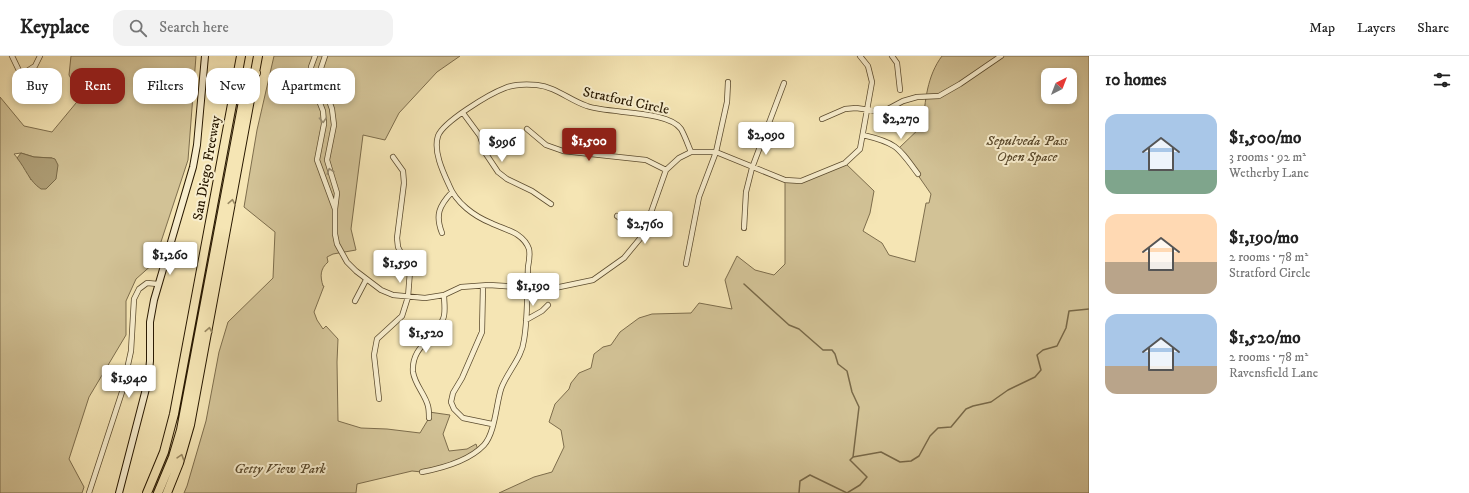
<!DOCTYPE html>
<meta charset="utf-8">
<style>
:root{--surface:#fff;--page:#f2f2f2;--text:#222;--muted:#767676;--line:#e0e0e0;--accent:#8f2418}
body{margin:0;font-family:"IM FELL DW Pica",serif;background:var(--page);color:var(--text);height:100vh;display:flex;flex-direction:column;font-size:15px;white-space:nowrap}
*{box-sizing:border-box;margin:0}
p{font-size:13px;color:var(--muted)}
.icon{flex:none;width:22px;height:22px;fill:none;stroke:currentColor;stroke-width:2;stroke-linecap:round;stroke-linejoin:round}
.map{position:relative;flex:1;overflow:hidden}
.panel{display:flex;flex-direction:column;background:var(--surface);width:380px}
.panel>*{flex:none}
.hud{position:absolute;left:12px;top:12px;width:380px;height:36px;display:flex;gap:8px}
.needle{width:26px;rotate:42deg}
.buttons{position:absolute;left:1041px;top:12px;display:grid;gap:8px}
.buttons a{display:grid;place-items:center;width:36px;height:36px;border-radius:8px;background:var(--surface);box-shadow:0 2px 6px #0003;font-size:20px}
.price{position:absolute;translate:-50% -34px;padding:0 9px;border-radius:4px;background:#fff;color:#222;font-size:13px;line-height:26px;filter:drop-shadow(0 1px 2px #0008)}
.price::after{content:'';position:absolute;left:50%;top:24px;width:12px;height:9px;margin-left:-6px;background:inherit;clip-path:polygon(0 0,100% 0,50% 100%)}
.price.on{background:var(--accent);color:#fff}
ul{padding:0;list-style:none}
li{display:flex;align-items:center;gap:12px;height:100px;padding:0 16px}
li span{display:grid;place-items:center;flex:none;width:112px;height:80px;border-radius:12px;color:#555}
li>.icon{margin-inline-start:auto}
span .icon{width:48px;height:48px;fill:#fffc;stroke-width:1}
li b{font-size:17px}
h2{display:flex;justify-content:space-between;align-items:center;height:48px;padding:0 16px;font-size:17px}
.chip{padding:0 14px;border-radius:12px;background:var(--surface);box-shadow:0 2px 6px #0003;font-size:14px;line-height:36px}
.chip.on{background:var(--accent);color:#fff}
header{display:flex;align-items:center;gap:24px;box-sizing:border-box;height:56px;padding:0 20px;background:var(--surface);border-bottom:1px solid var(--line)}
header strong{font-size:19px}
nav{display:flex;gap:22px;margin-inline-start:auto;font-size:14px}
.search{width:280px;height:36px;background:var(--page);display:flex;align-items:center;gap:10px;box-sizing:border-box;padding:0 14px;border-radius:12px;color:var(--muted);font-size:15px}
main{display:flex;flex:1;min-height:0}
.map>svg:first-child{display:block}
</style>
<header>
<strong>Keyplace</strong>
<div class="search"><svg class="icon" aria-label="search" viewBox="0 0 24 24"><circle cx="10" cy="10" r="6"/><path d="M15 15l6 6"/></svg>Search here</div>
<nav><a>Map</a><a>Layers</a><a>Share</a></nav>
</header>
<main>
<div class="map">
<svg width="1089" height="437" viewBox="0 0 1089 437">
<rect width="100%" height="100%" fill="#f5e5b4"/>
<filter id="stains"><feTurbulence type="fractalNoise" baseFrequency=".005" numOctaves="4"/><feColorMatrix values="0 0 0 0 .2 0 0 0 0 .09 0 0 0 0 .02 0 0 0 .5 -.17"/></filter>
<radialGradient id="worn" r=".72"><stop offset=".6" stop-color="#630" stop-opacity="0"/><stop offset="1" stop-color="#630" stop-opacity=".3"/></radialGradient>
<path fill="#d2c296" stroke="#7d6d4c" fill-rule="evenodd" d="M71,0h125l-8,104 -34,103 -18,16 -10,22v34l-37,62 -20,62 15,28 -2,6h-82v-396l24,29 28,6 29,-35 -12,-22zM21,97l13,4 18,1 -21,22 -6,-13 -11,-13z
M274,0h186l-23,16 -38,41 -14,27 -22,-5 -12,94 5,21 -23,4 -6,3 1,5c-8,7 -8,14 -5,24h1l-10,26 3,8 6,9 3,-3 12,13 -1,23 1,59 23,7 26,1 33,4 9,-15v-6l21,3 -7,19 6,17 18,-2 9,-5 2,6 -11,7 -45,15 -10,-1 -55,13 -1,9h-172l3,-7 19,-65 13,-69 9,-30 45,-44 2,-46 -31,-25 13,-77z
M942,0h147v437h-590l35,-16 18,-5 12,-25 -3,-17 -12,-8 6,-18 14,-15 2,-6 8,-10 12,-5 3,-14 9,-7 8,-2 9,-13 19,-14 13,-4 39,-1 8,-10 33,6 -7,-29 12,-24 18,14 19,5 11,-11v-84l16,1 44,-18 29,28 -4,22 -7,18 19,12 7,12 26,7 11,-59h3l2,-9 -32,-46 24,-23c2,-24 4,-49 19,-69zM1048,19h22v22h-22z"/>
<path fill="#af9f77" stroke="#796948" d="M21,97l13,4 18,1 3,1 3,6 -2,14 -10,10h-5c-12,-8 -15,-20 -24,-31z"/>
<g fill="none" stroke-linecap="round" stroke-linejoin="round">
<path stroke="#796948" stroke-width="1.5" d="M744,228l45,41 10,4 24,21h9l3,4 3,10 9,7 5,21 7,15 -6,50
M799,437l1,-12 10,-6 37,18 13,-8 7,-8 -17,-17 3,-3 28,-5 19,10 11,-1 8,-5 11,-20 8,-8 13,-1 15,-18 7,-3 18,-4 17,-12 27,-13 6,-7 -4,-15 6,-5 14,-4 9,-18 3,-17 20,-2"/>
<g stroke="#5b4b2e" stroke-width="6">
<path id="minor" d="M12,0l13,27 11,11
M315,0l-4,11v13l12,31 1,13 -7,36 18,49
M325,0l-4,12v10l11,31 2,16 -7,35 10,33 -2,16v25l2,10 10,18 9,9 25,19 12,5 32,3 19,-3 17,-8 28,-2 61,4 43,-9 31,-22 19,-23 23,-65 13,-12 12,-6h25l69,28 16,1 44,-18 15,-14 12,-67 -4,-16 -8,-10
M892,0l5,7 3,27
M21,19l14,-9 5,-10
M463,57l17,23 6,18 12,18 9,7 25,12 19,13
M822,63l23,-10 11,-1 21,3 11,-2 15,-8 14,-4 22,-1 21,-12 41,-28
M527,73l19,16 17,6 83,9 20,10
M863,79c34,8 35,12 55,39
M617,160l26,19
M744,172l2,-36 6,-24 32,-85
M442,177c-7,-18 -3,-27 10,-41
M686,208l13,-67 17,-45 11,-50 1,-20
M483,230l-1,46 -20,46 -9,15 -2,9 3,7 9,9 29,6
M355,245l11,-21
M526,264l16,-9 6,-6
M379,343l-5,-44 3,-16 25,-23 6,-19 2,-26 -12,-24 -1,-9 7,-55 -1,-12 -10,-14
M429,362c0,-4 0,-8 -1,-12 -3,-12 -13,-21 -15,-34 -2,-27 23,-33 30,-53 3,-6 1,-17 1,-24
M422,416c21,-4 47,-11 62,-27 11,-12 12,-40 17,-56 6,-17 21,-31 23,-49 4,-23 3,-49 4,-73 1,-5 2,-13 1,-18 -6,-17 -24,-19 -38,-26 -17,-7 -35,-20 -42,-38 -6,-13 -16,-34 -11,-49 5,-14 51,-42 67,-48 10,-4 21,-4 32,-3 19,2 32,15 50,21 22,8 81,4 94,23 4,7 7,16 10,23
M89,437l33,-101 9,-41 3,-52 5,-10 8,-6 11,1"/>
</g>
<g stroke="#281801" stroke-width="8">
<path id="secondary" d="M119,437l29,-112 2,-20v-39l4,-22 39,-133 4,-22 8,-89"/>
</g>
<g stroke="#281801" stroke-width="10">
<path id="motorway" d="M147,437l17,-41 10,-38 67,-358
M158,437l15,-36 8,-27 66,-350 9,-7
M167,437l12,-30 11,-38 68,-369"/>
</g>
<use href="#minor" stroke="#f8eece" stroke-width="4.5"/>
<use href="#secondary" stroke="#f8eece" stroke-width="6"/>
<use href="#motorway" stroke="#f5e5b4" stroke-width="8"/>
</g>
<defs><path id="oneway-chevron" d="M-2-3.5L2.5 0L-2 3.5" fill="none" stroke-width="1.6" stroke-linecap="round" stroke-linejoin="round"/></defs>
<g stroke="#9a8e72">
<use href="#oneway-chevron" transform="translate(323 64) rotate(87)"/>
<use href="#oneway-chevron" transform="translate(330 115) rotate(-107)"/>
</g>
<g stroke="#998963">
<use href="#oneway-chevron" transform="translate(232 146) rotate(-79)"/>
<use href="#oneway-chevron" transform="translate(209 274) rotate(-79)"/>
<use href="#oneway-chevron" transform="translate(181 401) rotate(-72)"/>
</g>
<g text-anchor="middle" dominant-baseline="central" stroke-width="4" stroke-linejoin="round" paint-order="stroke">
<g font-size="14" fill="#281801" stroke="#f8eece">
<text transform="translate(626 45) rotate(12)">Stratford Circle</text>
<text transform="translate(207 112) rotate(-80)">San Diego Freeway</text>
</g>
<g font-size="14" font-style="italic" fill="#5b4b2e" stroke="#f8eece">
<text x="1027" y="85">Sepulveda Pass<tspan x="1027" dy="16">Open Space</tspan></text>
<text x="280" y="413">Getty View Park</text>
</g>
</g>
<rect width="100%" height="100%" filter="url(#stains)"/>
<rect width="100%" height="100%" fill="url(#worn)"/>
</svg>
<div class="buttons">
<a><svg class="needle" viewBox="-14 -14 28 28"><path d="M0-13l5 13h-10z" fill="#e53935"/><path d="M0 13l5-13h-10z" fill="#767676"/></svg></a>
</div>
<b class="price" style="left:901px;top:84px">$2,270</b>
<b class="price" style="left:766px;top:100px">$2,090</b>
<b class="price on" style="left:589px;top:106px">$1,500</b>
<b class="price" style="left:502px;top:107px">$996</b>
<b class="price" style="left:645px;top:189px">$2,760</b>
<b class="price" style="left:170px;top:220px">$1,260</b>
<b class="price" style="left:400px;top:228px">$1,590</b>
<b class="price" style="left:533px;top:251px">$1,190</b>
<b class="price" style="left:426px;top:298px">$1,520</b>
<b class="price" style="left:129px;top:343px">$1,940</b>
<div class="hud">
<a class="chip">Buy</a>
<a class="chip on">Rent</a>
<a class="chip">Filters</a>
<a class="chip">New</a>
<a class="chip">Apartment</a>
</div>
</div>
<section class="panel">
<h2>10 homes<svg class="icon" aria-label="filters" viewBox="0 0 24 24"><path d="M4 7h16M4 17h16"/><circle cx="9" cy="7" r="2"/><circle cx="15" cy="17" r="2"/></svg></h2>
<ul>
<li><span style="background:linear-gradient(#a9c7e8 70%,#7fa58c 0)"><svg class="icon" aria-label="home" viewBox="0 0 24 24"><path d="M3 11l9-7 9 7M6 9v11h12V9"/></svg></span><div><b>$1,500/mo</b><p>3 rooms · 92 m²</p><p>Wetherby Lane</p></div></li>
<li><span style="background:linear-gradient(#ffd9b3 60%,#b9a48a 0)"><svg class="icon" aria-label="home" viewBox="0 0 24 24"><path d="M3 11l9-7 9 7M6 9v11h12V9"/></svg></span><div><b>$1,190/mo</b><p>2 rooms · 78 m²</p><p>Stratford Circle</p></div></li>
<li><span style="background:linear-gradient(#a9c7e8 65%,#b9a48a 0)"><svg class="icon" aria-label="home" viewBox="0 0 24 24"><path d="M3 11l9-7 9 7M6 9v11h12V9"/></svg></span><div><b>$1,520/mo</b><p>2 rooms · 78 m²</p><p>Ravensfield Lane</p></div></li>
</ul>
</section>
</main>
